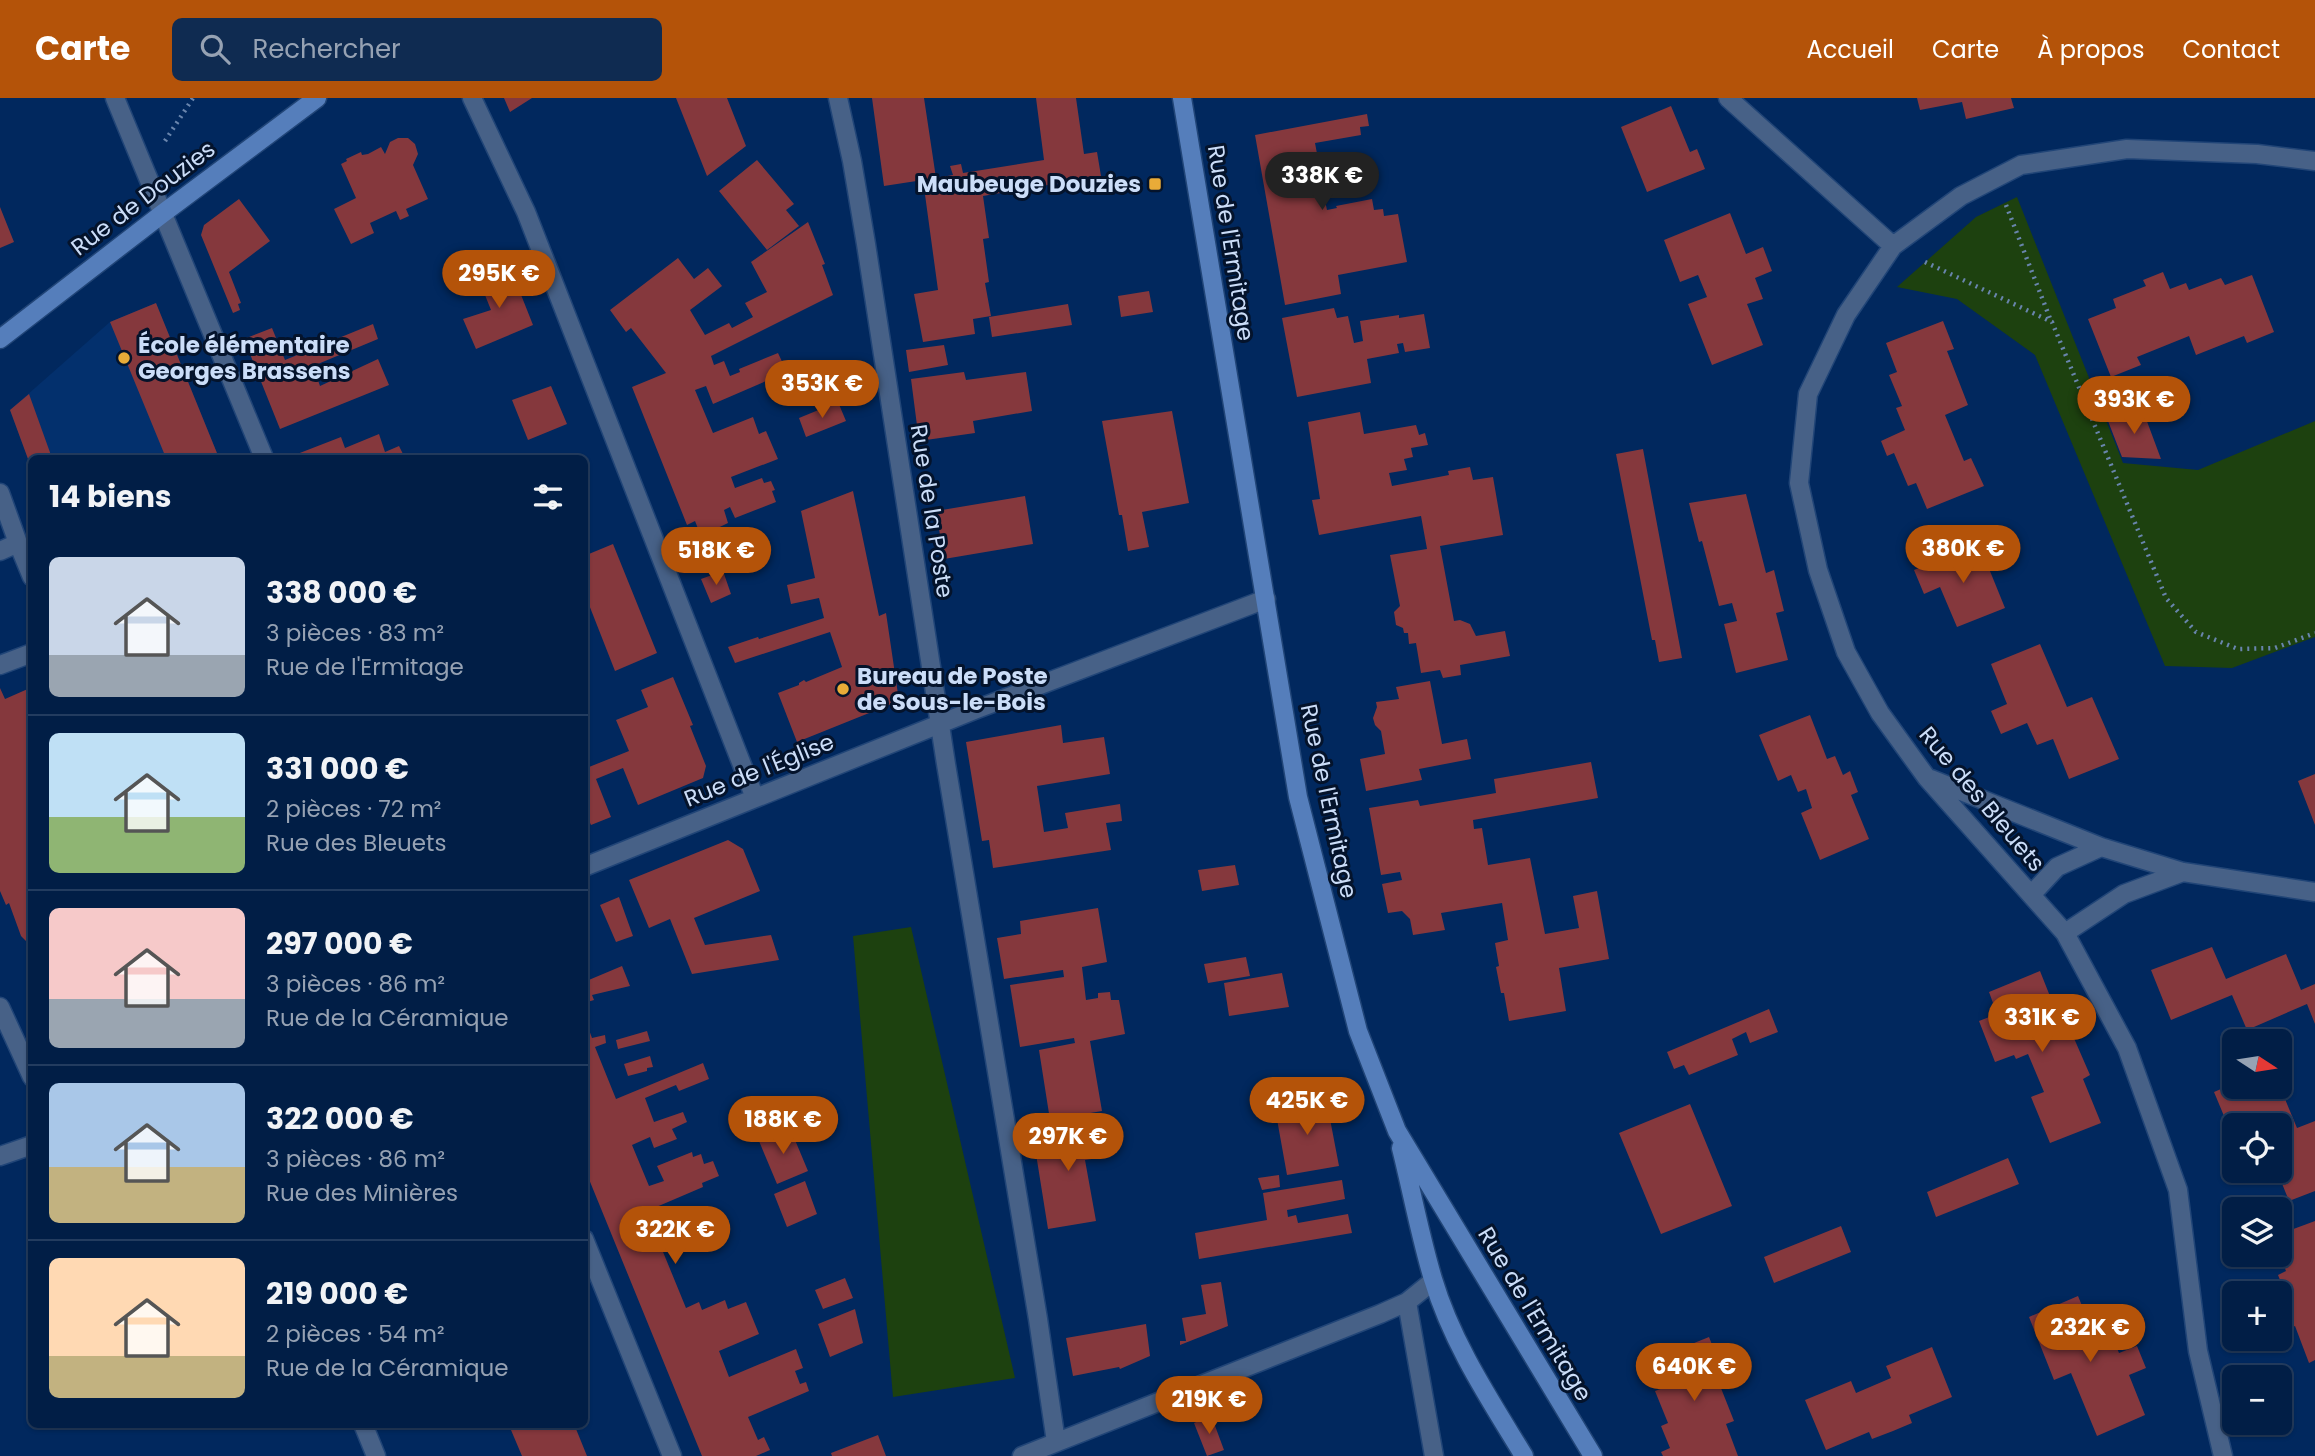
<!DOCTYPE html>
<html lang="fr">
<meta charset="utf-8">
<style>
:root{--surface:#011e46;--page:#0f2b51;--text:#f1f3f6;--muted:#96a2b3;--line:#233c5f;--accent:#b45309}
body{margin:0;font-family:Poppins,sans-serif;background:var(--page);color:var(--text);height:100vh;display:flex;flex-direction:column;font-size:26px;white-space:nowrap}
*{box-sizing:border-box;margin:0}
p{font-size:23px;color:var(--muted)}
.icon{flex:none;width:38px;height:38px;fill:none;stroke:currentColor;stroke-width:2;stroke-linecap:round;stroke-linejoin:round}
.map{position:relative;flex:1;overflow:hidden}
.drawer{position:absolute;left:28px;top:357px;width:560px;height:973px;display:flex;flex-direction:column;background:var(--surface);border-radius:10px;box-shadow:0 2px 5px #0004,0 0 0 2px var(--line)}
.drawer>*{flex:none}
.needle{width:46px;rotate:102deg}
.tools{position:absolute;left:2222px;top:931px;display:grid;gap:14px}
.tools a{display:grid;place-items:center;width:70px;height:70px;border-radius:10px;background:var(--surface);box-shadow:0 2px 5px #0004,0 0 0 2px var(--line);font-size:35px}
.price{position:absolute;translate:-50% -60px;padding:0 16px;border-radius:24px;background:var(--accent);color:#fff;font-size:23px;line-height:46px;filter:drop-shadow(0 2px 4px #0008)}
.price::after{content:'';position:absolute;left:50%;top:42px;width:21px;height:16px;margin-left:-10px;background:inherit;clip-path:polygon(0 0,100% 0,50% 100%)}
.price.selected{background:#222;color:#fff}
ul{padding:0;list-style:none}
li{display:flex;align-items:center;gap:21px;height:175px;padding:0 21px}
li+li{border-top:2px solid var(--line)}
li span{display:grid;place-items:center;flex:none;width:196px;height:140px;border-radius:10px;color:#555}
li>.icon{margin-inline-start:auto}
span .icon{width:84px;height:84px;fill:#fffc;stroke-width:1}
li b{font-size:30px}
h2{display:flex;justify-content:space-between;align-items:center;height:84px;padding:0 21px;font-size:30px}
header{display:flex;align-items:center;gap:42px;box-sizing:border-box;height:98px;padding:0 35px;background:var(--accent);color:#fff}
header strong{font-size:33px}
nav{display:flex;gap:38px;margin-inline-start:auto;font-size:24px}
.search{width:490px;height:63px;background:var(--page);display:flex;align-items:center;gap:18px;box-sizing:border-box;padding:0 24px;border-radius:10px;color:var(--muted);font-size:26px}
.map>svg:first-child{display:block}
</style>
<header>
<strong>Carte</strong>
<div class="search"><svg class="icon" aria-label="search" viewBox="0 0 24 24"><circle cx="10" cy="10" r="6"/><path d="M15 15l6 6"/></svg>Rechercher</div>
<nav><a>Accueil</a><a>Carte</a><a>À propos</a><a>Contact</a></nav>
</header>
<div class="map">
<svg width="2315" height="1358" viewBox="0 0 2315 1358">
<rect width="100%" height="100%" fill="#01285e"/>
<path fill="#03306d" d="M156,205l63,155h-187l-1,9 -21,-57 100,-88z"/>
<path fill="#1d410f" d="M2017,99l106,266 75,7 117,-49v216l-83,31 -67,-2 -130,-311 -78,-56 -60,-12 79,-70z
M911,829l104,451 -122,19 -40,-461z"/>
<path fill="#85383d" d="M504,0h28l-22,14z
M676,0h51l19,48 -39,30z
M872,0h52l12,80 17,-3 -3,-9 11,-2 2,9 81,-13 -8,-62h40l8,56 13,-2 4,24 -118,20 6,42 -6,1 6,43 -4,1 6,33 -18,3 2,15 -52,8 -9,-48 24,-4 -15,-110 -39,6z
M1917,0h94l3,10 -48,11 -4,-17 -42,8z
M1671,8l19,46 7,-3 8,20 -58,23 -26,-65z
M1367,16l2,12 -9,1 1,8 -46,8 4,21 42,-8 4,16 3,16 -44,8 3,14 10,-2 -1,-2 36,-7 2,11 9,-1 1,7 14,-2 9,48 -69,13 3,19 -56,11 -30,-170z
M398,40h10l7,6 3,10 -5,11 15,34 -22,10 3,7 -9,4 -4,-9 -26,12 4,10 -23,11 -17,-35 22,-11 -15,-34 6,-3 -1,-2 15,-7 1,3 6,-1 13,-7 4,7 5,-12z
M757,62l37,44 -8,6 13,16 -32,24 -48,-59z
M239,101l31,42 -41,31 12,31 -3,1 2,6 -7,3 -32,-78 3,-10z
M0,109l14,35 -14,6z
M1730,115l16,41 17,-7 9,24 -17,7 8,21 -16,5 16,41 -51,20 -24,-61 19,-7 -9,-22 -18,7 -16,-42z
M808,124l17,42 -3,1 11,30 -122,61 3,9 10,-4 6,15 10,-4 -1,-3 39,-16 9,19 -74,32 -7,-18 -11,4 18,43 40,-16 6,17 7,-3 12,28 -47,18 4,11 27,-10 2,5 7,-2 4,9 -3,1 4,11 -41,16 -5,-11 -6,3 4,13 -27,13 -6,-15 -8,4 -55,-138 34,-14 -35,-45 -5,4 -16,-22 68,-52 16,21 14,-11 14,18 -32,24 15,25 24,-12 3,5 21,-11 -8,-14 22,-11 -16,-30z
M510,169l23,58 -57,24 -13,-30 28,-9 -12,-30z
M2163,174l7,17 16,-6 3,7 32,-12 4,7 27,-10 22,57 -27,11 -3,-7 -48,19 -7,-19 -52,21 4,8 -30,12 -23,-58 28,-11 -3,-9 33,-13 -3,-6z
M1149,193l4,21 -32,5 -3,-21z
M156,205l63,155h-53l-56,-136z
M1068,206l4,21 -80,12 -3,-20z
M1334,210l3,10 11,-2 6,27 9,-2 -3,-20 39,-6v3l25,-4 6,34 -25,4 -2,-9 -6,1 2,9 -32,6 4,24 -74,14 -15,-79z
M1943,223l11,28 -7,2 21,54 -23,10 19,46 7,-3 13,28 -57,23 -11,-26 -8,3 -14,-33 -7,3 -6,-15 24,-11 -9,-22 6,-2 -13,-31 8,-3 -11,-29z
M373,226l5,15 -65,27 7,20 58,-27 11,26 -109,44 -36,-90 28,-11 13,32z
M944,247l4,20 -39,7 -3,-22z
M964,274l2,8 60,-8 6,39 -59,10 2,12 -56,8 -8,-62z
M551,288l16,38 -39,16 -16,-40z
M29,296l23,64h-20l-1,9 -21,-57z
M838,304l8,19 -40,16 -7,-19z
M2142,310l19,51 -39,-2 -14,-36z
M1172,313l17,92 -47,9 7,35 -21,4 -6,-36h-3l-17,-94z
M1360,314l4,22 52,-9 3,10 6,-2 3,12 -17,3 2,9 -9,2 3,11 -18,3 3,13 57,-11 -1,-4 22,-4 3,13 20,-3 10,58 -63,11 14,75 6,-1 10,4 6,12 29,-5 5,25 -50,9 1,10 -18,3 -3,-8 -19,3 -5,-30 -7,1 -1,-11h-4l-1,-5 -7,-3 -2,-13 6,-6 -10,-51 37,-6 -6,-33 -102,19 -7,-35 8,-1 -12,-77z
M379,336l6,18 14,-6 6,12h-112l-1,-2 49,-19 4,11z
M1643,351l39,209 -23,4 -4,-22h-3l-36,-186z
M853,393l26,125 7,-3 13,88 -102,41 -19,-49 21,-8v-2l5,-3 2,2 36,-15 -12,-35 -95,31 -7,-16 30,-10 1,2 65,-21 -5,-20 -28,6 -4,-19 28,-7 -14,-67z
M1746,396l20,79 8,-3 10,41 -8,2 12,47 -52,13 -12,-49 13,-3 -5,-18 -13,3 -17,-65 -3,1 -10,-39z
M1025,398l8,48 -89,15 -8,-48z
M613,446l44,109 -42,18 -31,-79v-36z
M1979,446l26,64 -48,19 -17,-40 -16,7 -10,-24z
M717,457l4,11 -22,7 -4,-10z
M723,473l8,23 -20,9 -10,-24z
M2040,546l27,63 25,-10 27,62 -50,20 -16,-40 -16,6 -10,-22 -26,11 -10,-23 16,-7 -16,-40z
M673,579l20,48 -3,1 16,40 -3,12 -65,27 -15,-37 -27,11 15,38 -20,8 -7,-15v-41l45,-18 -13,-31 32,-13 -7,-17z
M1430,583l12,63 25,-5 4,20 -52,10 3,11 -56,11 -6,-32 25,-5 -4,-23 -6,-6 -2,-7 4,-11 -1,-5 23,-3 -3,-12z
M0,590l5,11 25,-11 2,4v255l-11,-11 -12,-33 -3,2 -6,-14z
M1810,617l17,44 8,-3 8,19 7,-4 8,21 -7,3 18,44 -49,21 -19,-47 11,-5 -6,-19 -8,3 -7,-17 -13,6 -19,-46z
M1061,627l2,18 41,-6 6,37 -73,12 7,46 24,-4 -3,-15 55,-9 2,17 -16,2 5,27 -118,18 -4,-28 -7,1 -16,-99z
M1591,664l7,36 -125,22 1,9 8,-1 6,37 42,-7 15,76 34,-6 -6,-32 24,-5 12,68 -50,9 7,43 -57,10 -5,-28h-3l-5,-26 3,-1 -4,-23 13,-3 -6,-37 -61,10 4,17 -32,5 -3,-16 -8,-8 -14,2 -6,-29 20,-4 -2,-8 -19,3 -12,-67 49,-8 2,6 76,-13 -2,-14z
M2315,676v51l-17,-44z
M728,742l15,9 17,42 -66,27 11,27 66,-10 8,25 -87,14 -22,-55 -21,9 -20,-48z
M1235,767l4,20 -37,6 -4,-21z
M619,799l14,39 -17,6 -16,-37z
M1098,810l9,54 -25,5 4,33 12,-2v-5l12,-1 1,8h8l6,34 -35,7 12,70 -52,9 -11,-70 36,-7 -1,-5 -54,9 -10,-62 54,-8 -1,-7 -59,9 -7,-41 24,-4 -1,-13z
M2212,849l14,32 60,-25 15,36 14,-6v40l-8,-20 -60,26 -15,-35 -61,25 -20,-50z
M1246,859l4,19 -42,7 -4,-19z
M622,868l8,20 -38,9 2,5 -10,3v-21z
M2040,873l27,68 6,-3 17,39 -7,4 18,44 -51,20 -19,-46 13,-5 -16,-38 -12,5 -2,-4 -19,7 -16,-41 18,-7 -8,-22z
M1282,875l7,34 -60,9 -5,-33z
M1769,911l9,23 -28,11 -4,-11 -14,7 6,16 -49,20 -5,-10 -10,4 -7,-17z
M585,921l7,19 13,-3 1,8 -11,4 21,52 87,-36 6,16 -30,12 -3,-6 -31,13 9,24 29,-10 4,10 -15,7 5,10 -23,9 -4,-11 -18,8 17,41 15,-5 -7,-15 35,-14 1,5 8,-3 3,10 9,-3 6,15 -17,7 1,4 -49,21 14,36 -7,3 25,61 13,-6 3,8 23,-10 3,9 18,-7 13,32 -40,17 10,26 67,-28 7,19 -8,3 5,13 6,-2 3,9 -61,26 10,23 6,-3 6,13 -14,6h-54l-118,-289z
M647,933l3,10 -32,8 -2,-9z
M650,958l3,11 -6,1v3l-19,5 -4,-12z
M2235,985v4h45l17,41 18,-7v70l-26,10 -12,-30h3v-46h-45v29l-5,2 -10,-25 9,-3 -15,-36z
M1326,1000l13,68 -52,9 -12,-67z
M1690,1006l42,102 -71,28 -42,-101z
M1100,1025l5,34 -20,3 11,61 -48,8 -15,-94z
M790,1030l18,43 -31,13 -18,-43z
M2008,1060l11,26 -83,33 -9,-25z
M1279,1077l1,12 -18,3 -4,-12z
M1342,1082l3,19 -58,11 1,7 8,-2 2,8 50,-9 4,19 -153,26 -4,-26 72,-13 -4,-27z
M805,1083l12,33 -30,13 -13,-33z
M2315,1123v139l-6,3 -14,-37 -7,3 -8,-17v-9l8,-3 -10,-25 8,-4 -6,-15v-22z
M1841,1128l10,26 -77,31 -10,-26z
M845,1180l8,20 -30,11 -8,-19z
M1221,1184l7,44 -48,19v-4h6l-4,-23 24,-4 -5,-29z
M2078,1198l17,41 15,-6 9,22 18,-7 9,22 -17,7 16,40 -48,21 -26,-63 -17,7 -25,-63z
M855,1211l8,34 -33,14 -12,-33z
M1146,1226l4,32 -30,13 -1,-2 -46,9 -7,-38z
M1709,1239l11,28 -7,3 21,53 -8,3 12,32h-75l-2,-4 9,-4 -9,-22 7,-3 -13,-32 8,-3 -11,-28z
M1932,1249l20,50 -43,18 3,8 -19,8 -21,8 -3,-7 -43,18 -21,-50 46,-19 5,12 35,-15 -5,-12z
M1211,1317l13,35 -17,6 -13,-33z
M524,1326h50l13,32h-65l-11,-26z
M878,1337l8,21h-54l-1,-3z"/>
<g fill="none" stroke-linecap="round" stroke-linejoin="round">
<g stroke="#214577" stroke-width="21">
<path id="street" d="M115,0l149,360
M472,0l54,114 229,586
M838,0l14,63 14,83 80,520 92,555 18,123
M1728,0l165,148
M0,395l18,50 -18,8
M18,445l14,34
M0,567l32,-12
M1931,681l170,68 82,25 132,20
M584,769l393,-158 289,-110
M2032,796l25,-27 44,-20
M2065,835l59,-39 59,-22
M0,909l32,70
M0,1058l32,-11
M584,1141l88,217
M1407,1204l27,154
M363,1326l13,32
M1022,1358l358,-142 27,-12 26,-21
M2223,1358l-25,-105 -20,-161 -51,-142 -62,-115 -138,-155 -47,-65 -34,-61 -28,-82 -19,-87 9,-89 38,-79 47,-69 68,-50 60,-31 106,-16 130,5 58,7"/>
</g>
<g stroke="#214577" stroke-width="21">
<path id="secondary" d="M1182,0l116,699 60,234 39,100 196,325
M0,241l162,-125 155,-116
M1401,1050c11,44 19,88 32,131 19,64 57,121 91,177"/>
</g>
<path stroke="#6985ad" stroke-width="4.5" stroke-dasharray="2 5" stroke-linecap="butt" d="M165,43l28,-43
M2006,107l45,116
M1925,164l127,60 114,276 30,34 42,17 37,-1 40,-15"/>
<use href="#street" stroke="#476187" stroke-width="18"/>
<use href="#secondary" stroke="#557ebb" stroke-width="18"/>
</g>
<g fill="#e9ab38" stroke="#04132b" stroke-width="2.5">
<rect x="1148" y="79" width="14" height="14" rx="3.5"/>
<circle cx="124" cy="260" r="7"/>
<circle cx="843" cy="591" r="7"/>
</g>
<g text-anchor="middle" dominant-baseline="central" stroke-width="6" stroke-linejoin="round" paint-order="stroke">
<g font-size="23" font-weight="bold" fill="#cbddf8" stroke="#04132b" text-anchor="start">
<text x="1141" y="86" text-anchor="end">Maubeuge Douzies</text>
<text x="138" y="247">École élémentaire<tspan x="138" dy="26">Georges Brassens</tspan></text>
<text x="857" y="578">Bureau de Poste<tspan x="857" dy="26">de Sous-le-Bois</tspan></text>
</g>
<g font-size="23" fill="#cbddf8" stroke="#04132b">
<text transform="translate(143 100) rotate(-37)">Rue de Douzies</text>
<text transform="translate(1231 145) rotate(81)">Rue de l'Ermitage</text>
<text transform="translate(932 413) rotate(81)">Rue de la Poste</text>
<text transform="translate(759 672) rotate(-22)">Rue de l'Église</text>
<text transform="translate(1982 701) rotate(50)">Rue des Bleuets</text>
<text transform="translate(1329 703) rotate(78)">Rue de l'Ermitage</text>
<text transform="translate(1535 1216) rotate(59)">Rue de l'Ermitage</text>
</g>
</g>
</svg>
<div class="tools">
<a><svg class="needle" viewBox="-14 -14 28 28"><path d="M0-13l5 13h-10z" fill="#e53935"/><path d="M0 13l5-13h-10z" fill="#96a2b3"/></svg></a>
<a><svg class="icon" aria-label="locate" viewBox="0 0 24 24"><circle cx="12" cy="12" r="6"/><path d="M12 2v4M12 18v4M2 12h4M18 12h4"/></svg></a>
<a><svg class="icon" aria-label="layers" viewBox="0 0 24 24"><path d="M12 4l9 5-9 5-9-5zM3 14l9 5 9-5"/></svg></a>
<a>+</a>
<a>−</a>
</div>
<b class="price selected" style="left:1322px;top:114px">338K €</b>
<b class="price" style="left:499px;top:212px">295K €</b>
<b class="price" style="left:822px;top:322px">353K €</b>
<b class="price" style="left:2134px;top:338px">393K €</b>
<b class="price" style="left:1963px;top:487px">380K €</b>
<b class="price" style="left:716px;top:489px">518K €</b>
<b class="price" style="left:2042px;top:956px">331K €</b>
<b class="price" style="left:1307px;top:1039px">425K €</b>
<b class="price" style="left:783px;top:1058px">188K €</b>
<b class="price" style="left:1068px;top:1075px">297K €</b>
<b class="price" style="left:675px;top:1168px">322K €</b>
<b class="price" style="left:2090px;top:1266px">232K €</b>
<b class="price" style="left:1694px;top:1305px">640K €</b>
<b class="price" style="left:1209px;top:1338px">219K €</b>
<section class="drawer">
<h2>14 biens<svg class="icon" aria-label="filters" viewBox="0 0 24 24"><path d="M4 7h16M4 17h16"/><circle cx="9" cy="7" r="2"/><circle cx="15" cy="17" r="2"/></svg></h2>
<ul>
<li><span style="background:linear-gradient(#c9d6e8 70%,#9aa5b1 0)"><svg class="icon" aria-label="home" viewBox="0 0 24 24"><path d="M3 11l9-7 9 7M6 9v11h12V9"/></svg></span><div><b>338 000 €</b><p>3 pièces · 83 m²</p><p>Rue de l'Ermitage</p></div></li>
<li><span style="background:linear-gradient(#bfe0f5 60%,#8fb573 0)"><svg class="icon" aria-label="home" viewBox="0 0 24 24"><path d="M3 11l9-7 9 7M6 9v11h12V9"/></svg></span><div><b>331 000 €</b><p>2 pièces · 72 m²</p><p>Rue des Bleuets</p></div></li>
<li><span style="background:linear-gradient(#f6c9c9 65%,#9aa5b1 0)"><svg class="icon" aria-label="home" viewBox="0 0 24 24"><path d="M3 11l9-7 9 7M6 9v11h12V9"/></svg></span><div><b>297 000 €</b><p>3 pièces · 86 m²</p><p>Rue de la Céramique</p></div></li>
<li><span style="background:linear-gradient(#a9c7e8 60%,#c2b280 0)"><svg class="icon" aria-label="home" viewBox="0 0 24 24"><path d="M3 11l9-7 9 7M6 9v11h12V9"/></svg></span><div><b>322 000 €</b><p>3 pièces · 86 m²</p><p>Rue des Minières</p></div></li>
<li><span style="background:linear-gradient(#ffd9b3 70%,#c2b280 0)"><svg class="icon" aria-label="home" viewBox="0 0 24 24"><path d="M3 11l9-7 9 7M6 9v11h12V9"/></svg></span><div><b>219 000 €</b><p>2 pièces · 54 m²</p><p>Rue de la Céramique</p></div></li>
</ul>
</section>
</div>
